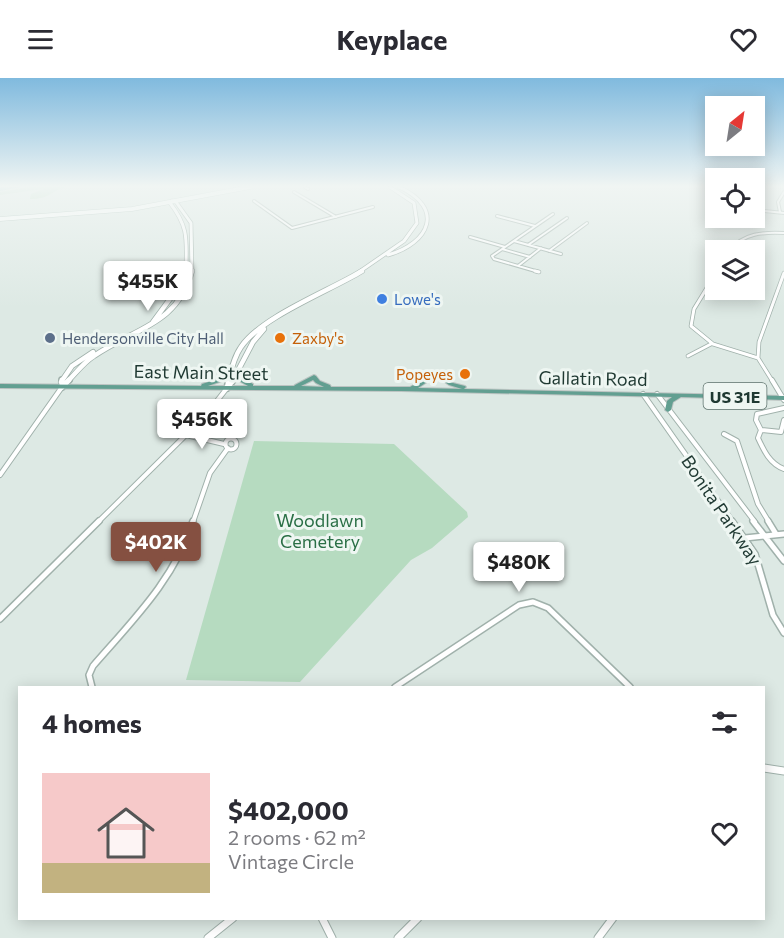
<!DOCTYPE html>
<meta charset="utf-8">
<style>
:root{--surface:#fff;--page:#f2f2f3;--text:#2b2b33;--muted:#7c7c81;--line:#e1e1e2;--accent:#855041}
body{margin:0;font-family:Commissioner,sans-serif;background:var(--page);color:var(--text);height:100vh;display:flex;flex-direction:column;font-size:22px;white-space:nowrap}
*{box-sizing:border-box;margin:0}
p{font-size:20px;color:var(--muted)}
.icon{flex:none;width:33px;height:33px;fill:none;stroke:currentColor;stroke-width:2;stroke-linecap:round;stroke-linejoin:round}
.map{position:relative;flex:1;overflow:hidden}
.sheet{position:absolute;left:18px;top:608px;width:747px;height:234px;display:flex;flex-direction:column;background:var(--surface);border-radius:0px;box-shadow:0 3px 15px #0003}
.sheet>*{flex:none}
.needle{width:39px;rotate:30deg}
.controls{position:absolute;left:705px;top:18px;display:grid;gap:12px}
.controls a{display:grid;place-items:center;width:60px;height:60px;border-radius:0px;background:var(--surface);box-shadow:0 3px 15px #0003;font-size:30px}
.price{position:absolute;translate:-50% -51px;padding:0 14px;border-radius:6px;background:#fff;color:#222;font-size:20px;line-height:39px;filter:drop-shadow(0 2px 3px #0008)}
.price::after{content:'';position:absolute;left:50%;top:36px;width:18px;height:14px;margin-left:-9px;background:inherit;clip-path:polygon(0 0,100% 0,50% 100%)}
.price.current{background:var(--accent);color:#fff}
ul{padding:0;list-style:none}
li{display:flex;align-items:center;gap:18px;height:150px;padding:0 24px}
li+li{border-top:2px solid var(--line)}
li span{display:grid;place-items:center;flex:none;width:168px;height:120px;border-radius:0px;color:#555}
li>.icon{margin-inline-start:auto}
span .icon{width:72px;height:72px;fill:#fffc;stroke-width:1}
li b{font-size:26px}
h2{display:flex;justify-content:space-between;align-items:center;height:72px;padding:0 24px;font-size:26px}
header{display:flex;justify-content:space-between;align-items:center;height:78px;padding:0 24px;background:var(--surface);font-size:27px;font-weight:700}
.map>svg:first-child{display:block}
</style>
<header><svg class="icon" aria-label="menu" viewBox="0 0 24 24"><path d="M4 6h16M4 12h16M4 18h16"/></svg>Keyplace<svg class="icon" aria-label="heart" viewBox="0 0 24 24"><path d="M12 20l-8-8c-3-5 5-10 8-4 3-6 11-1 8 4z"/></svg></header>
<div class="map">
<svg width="784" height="860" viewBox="0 0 784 860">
<rect width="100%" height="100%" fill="#dde9e4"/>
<path fill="#b6dbc0" d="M28,109h37c-16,5 -15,12 -35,12l1,-5 12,-5 -43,6v-3z
M254,363l140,3 73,68 1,5 -36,31 -21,12 -111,122 -114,-2z"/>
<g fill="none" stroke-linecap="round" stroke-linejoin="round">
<path fill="#84c3d0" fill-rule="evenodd" d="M0,109h21l-21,4z"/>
<g stroke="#a0b1ab" stroke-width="4">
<path id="minor-far4" d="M305,109l3,2
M294,114l42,25
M254,123l38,27 81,-21
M754,132l30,3
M780,134l-2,-10 6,-10
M497,138l38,10
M470,159l35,10
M514,163l47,13
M528,167l39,-27
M502,171l28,8
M730,172c14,-17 33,-18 54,-17
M549,173l38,-28
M518,188l23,-18
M539,194l-45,-13 -2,-3 61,-42"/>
</g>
<g stroke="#a0b1ab" stroke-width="4.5">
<path id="minor-far3" d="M535,193l4,1
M716,195l-22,36 -3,17 22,18 45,14
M688,278l23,-12
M773,304l-15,-24 1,-16 25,-69"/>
</g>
<g stroke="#a0b1ab" stroke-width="6">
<path id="minor-far2" d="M772,302l12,20
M643,316l90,128
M657,316l98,128
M784,330l-27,6 -1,6 5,10 -3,8c6,13 12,26 26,31
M761,352l20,2 3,-12
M724,356l13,7 21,63 11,18
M186,357l38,9
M225.5 366a5.5 5.5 0 1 1 11 0a5.5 5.5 0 1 1-11 0Z
M0,397l62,-88
M98,444l108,-107 21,-27
M193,444l17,-49 18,-25"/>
</g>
<g stroke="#a0b1ab" stroke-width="8">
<path id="minor-far1" d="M732,443l23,33 18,61 11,18
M753,443l31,40
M768,443l8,13
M745,460l39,-4
M0,541l99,-98
M92,609l-3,-12 4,-9c39,-45 82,-87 100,-145
M395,609l124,-82 14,-3 15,6 82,79"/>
</g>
<g stroke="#a0b1ab" stroke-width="9">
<path id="minor" d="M764,690l20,3
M322,840l10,20
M208,860l25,-20
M398,860l20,-20
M598,860l15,-20"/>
</g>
<g stroke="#a0b1ab" stroke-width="4.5">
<path id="tertiary-far2" d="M172,123l-2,2c20,26 16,38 16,69
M172,123l4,1 15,21 1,49
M388,177c42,-12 57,-47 11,-68
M359,194l45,-31 13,-18 -3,-20 -24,-16"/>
</g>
<g stroke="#a0b1ab" stroke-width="6">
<path id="tertiary-far1" d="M153,244l33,-45v-6
M61,304l11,-16 21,-14
M67,304c9,-9 17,-20 27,-26 40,-28 83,-30 98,-85
M228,304c3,-12 6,-25 13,-35 20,-30 88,-56 121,-76
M232,304l21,-40 11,-13"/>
</g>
<g stroke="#a0b1ab" stroke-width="8">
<path id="tertiary" d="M62,302v7
M62,309l7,-7
M227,310l2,-8
M227,310l6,-8"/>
</g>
<g stroke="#9db5ad" stroke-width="5">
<path id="secondary" d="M0,141l132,-10 118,-22"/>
</g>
<g stroke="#bcc4c2" stroke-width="2">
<path id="primary" d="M230,290l3,2 -8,10 -17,6h40l-14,-8 -1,-1 3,-2 17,9v2h41l1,-1 19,-10 2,1 4,5 10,4 1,2h79l29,-17 3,2 -3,2 14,9 12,3 1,1 -2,2 320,7v4l-103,-3 -8,5 -2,8 -3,2 -3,-2 2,-9 5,-4 -271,-6 -401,-3v-4l201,2 1,-2 19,-6 7,-9zM436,298l13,9 13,4 -44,-1zM313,302l3,3 8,4 -23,-1z"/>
</g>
<use href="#minor-far4" stroke="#fff" stroke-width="2"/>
<use href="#minor-far3" stroke="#fff" stroke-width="3"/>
<use href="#minor-far2" stroke="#fff" stroke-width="4"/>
<use href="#minor-far1" stroke="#fff" stroke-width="5"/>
<use href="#minor" stroke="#fff" stroke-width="7"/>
<use href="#tertiary-far2" stroke="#fff" stroke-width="3"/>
<use href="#tertiary-far1" stroke="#fff" stroke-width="4.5"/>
<use href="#tertiary" stroke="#fff" stroke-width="5"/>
<use href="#secondary" stroke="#fff" stroke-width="4"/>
<use href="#primary" fill="#629f91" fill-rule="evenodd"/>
</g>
<linearGradient id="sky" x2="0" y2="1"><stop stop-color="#80bade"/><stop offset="0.47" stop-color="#f0f5f3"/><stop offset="1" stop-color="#f0f5f3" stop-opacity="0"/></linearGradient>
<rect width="784" height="230" fill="url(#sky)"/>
<circle fill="#3f7fe0" stroke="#eef6f2" stroke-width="2" cx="382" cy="221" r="6"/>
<circle fill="#5c6f8a" stroke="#eef6f2" stroke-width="2" cx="50" cy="260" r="6"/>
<g fill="#e8710a" stroke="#eef6f2" stroke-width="2">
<circle cx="280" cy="260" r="6"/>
<circle cx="465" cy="296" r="6"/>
</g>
<g text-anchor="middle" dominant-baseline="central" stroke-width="6" stroke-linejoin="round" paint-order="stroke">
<g font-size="15" fill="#366cbe" stroke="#eef6f2" text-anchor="start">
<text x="394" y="221">Lowe's</text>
</g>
<g font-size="15" fill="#4e5e75" stroke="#eef6f2" text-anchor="start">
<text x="62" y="260">Hendersonville City Hall</text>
</g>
<g font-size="15" fill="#c56008" stroke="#eef6f2" text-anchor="start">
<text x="292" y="260">Zaxby's</text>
<text x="453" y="296" text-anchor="end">Popeyes</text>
</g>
<rect fill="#eef6f2" stroke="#5d726c" stroke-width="1.5" x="703.5" y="305" width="63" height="26" rx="4.5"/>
<g font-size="16" font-weight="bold" fill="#1f3932">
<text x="735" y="318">US 31E</text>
</g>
<g font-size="18" fill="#1f3932" stroke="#eef6f2">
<text transform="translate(201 294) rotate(1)">East Main Street</text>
<text transform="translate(593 300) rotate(1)">Gallatin Road</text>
<text transform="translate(722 432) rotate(56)">Bonita Parkway</text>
</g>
<g font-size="18" fill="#2a6f46" stroke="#eef6f2">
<text x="320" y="442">Woodlawn<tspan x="320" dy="21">Cemetery</tspan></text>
</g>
</g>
</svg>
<div class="controls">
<a><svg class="needle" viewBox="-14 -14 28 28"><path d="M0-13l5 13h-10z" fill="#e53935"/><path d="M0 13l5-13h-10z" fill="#7c7c81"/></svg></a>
<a><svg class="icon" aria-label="locate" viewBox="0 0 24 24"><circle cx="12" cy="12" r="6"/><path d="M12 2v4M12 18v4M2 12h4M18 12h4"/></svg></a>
<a><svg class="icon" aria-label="layers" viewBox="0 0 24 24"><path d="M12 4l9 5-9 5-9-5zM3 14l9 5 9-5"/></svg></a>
</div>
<b class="price" style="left:148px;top:234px">$455K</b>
<b class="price" style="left:202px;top:372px">$456K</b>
<b class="price current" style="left:156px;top:495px">$402K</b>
<b class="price" style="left:519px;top:515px">$480K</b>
<section class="sheet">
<h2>4 homes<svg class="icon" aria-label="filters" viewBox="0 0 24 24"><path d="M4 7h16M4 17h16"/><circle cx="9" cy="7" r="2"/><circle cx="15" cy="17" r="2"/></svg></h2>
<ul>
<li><span style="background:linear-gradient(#f6c9c9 75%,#c2b280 0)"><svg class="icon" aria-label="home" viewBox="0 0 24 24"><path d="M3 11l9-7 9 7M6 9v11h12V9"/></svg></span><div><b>$402,000</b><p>2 rooms · 62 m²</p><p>Vintage Circle</p></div><svg class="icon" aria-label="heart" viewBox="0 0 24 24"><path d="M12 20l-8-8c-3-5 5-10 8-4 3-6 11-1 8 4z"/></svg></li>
</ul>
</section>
</div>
